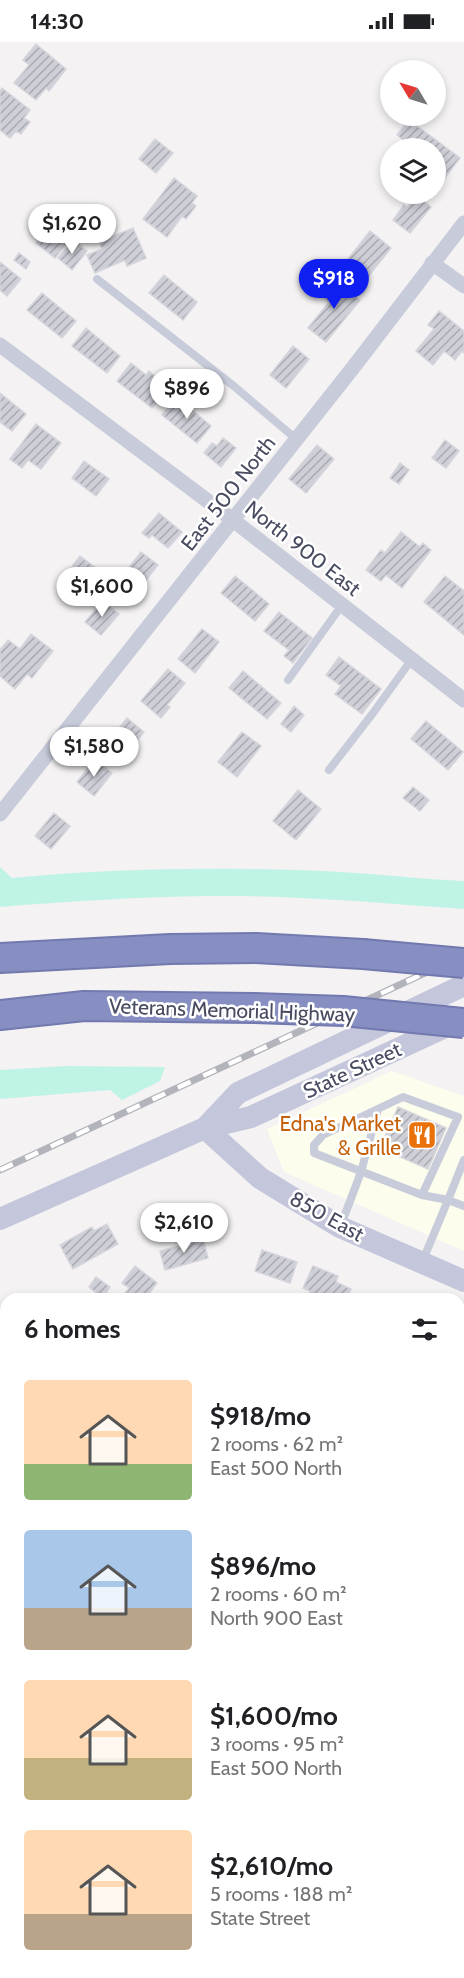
<!DOCTYPE html>
<meta charset="utf-8">
<style>
:root{--surface:#fff;--page:#f2f2f2;--text:#202124;--muted:#757577;--accent:#0f1ef1}
body{margin:0;font-family:Cabin,sans-serif;background:var(--page);color:var(--text);height:100vh;display:flex;flex-direction:column;font-size:22px;white-space:nowrap}
*{box-sizing:border-box;margin:0}
p{font-size:20px;color:var(--muted)}
.icon{flex:none;width:33px;height:33px;fill:none;stroke:currentColor;stroke-width:2;stroke-linecap:round;stroke-linejoin:round}
.map{position:relative;flex:1;overflow:hidden}
.side{position:absolute;left:0px;top:1251px;width:465px;height:686px;display:flex;flex-direction:column;background:var(--surface);border-radius:18px 18px 0 0;box-shadow:0 3px 9px #0003}
.side>*{flex:none}
.needle{width:39px;rotate:308deg}
.buttons{position:absolute;left:380px;top:18px;display:grid;gap:12px}
.buttons a{display:grid;place-items:center;width:66px;height:66px;border-radius:50%;background:var(--surface);box-shadow:0 3px 9px #0003;font-size:30px}
.price{position:absolute;translate:-50% -51px;padding:0 14px;border-radius:21px;background:#fff;color:#222;font-size:20px;line-height:39px;filter:drop-shadow(0 2px 3px #0008)}
.price::after{content:'';position:absolute;left:50%;top:36px;width:18px;height:14px;margin-left:-9px;background:inherit;clip-path:polygon(0 0,100% 0,50% 100%)}
.price.current{background:var(--accent);color:#fff}
ul{padding:0;list-style:none}
li{display:flex;align-items:center;gap:18px;height:150px;padding:0 24px}
li span{display:grid;place-items:center;flex:none;width:168px;height:120px;border-radius:6px;color:#555}
li>.icon{margin-inline-start:auto}
span .icon{width:72px;height:72px;fill:#fffc;stroke-width:1}
li b{font-size:26px}
h2{display:flex;justify-content:space-between;align-items:center;height:72px;padding:0 24px;font-size:26px}
.status{display:flex;justify-content:space-between;align-items:center;height:42px;padding:0 30px;background:var(--surface);direction:ltr}
.status svg{height:16px;fill:currentColor}
.map>svg:first-child{display:block}
</style>
<div class="status"><b>14:30</b><svg viewBox="0 0 49 12"><path d="M0 12V9h3v3zM5 12V6h3v6zM10 12V3h3v9zM15 12V0h3v12zM26 1h20v11H26zM47 4h2v5h-2z"/></svg></div>
<div class="map">
<svg width="464" height="1936" viewBox="0 0 464 1936">
<defs>
<pattern id="building-hatch" width="6" height="6" patternUnits="userSpaceOnUse" patternTransform="scale(1.5)"><rect width="6" height="6" fill="#cecfd7"/><path d="M-1 1l2-2M0 6l6-6M5 7l2-2" fill="none" stroke="#a9aab2"/></pattern>
</defs>
<rect width="100%" height="100%" fill="#f4f2f2"/>
<path fill="#fcfdec" d="M392,1029l72,25v155l-180,-79 -17,-43z"/>
<path fill="#e5e3e4" d="M464,1300v636h-288l4,-6h279v-621z"/>
<path fill="#bff3e6" d="M0,825l12,11c103,-10 207,-11 311,-7 47,2 94,8 141,10v28c-85,-6 -170,-14 -255,-13 -70,1 -139,5 -209,11z
M66,1024l99,1 -5,14 -38,19 -12,-10 -110,9v-29z
M464,1321v219l-5,-3v-210z"/>
<path fill="url(#building-hatch)" stroke="#d6d5dd" stroke-width="1.5" d="M36,2l30,25 -17,22 -3,-3 -10,12 -22,-17 15,-18 -6,-5z
M2,46l28,22 -6,8 6,4 -9,12 -5,-3 -6,7 -10,-8v-39z
M409,78l51,38 -15,20 -10,-8v-22h-25l1,-2 -14,-11z
M155,97l18,14 -17,20 -17,-14z
M174,136l23,18 -5,7 4,3 -10,13 -4,-3 -15,21 -24,-18z
M417,153l14,12 -21,26 -17,-13 11,-15 3,3z
M52,181l19,15 -16,20 -19,-15z
M133,186l13,30 -19,8 -2,-6 -30,13 -8,-18 15,-6 -3,-7z
M370,189l21,17 -31,39 -17,-14 9,-11 -4,-3z
M73,198l14,11 -15,19 -14,-12z
M19,211l11,9 -4,7 -12,-9z
M0,220l21,17 -14,17 -7,-6z
M164,233l33,27 -14,18 -34,-27z
M334,236l26,22 -34,42 -18,-14 21,-26 -8,-7z
M42,251l34,28 -14,17 -35,-28z
M439,269l25,20v22l-2,-2 -7,9 -11,-9 -11,14 -17,-14 18,-22 -6,-4z
M86,286l34,28 -13,17 -35,-27z
M293,304l16,13 -23,29 -16,-13z
M131,321l15,12 3,-4 9,8 -2,3 10,9 -14,17 -35,-27z
M0,351l26,21 -14,17 -12,-9z
M177,355l34,29 -14,17 -35,-28z
M36,382l25,19 -20,26 -13,-9 -6,8 -12,-9z
M223,396l13,10 -15,19 -17,-14 8,-10 5,3z
M445,398l14,11 -13,17 -14,-10z
M317,403l17,14 -28,34 -17,-14z
M84,419l25,18 -13,17 -24,-18z
M400,421l9,7 -10,14 -9,-6z
M159,471l23,19 -14,16 -16,-13 -3,3 -7,-5z
M401,490l19,15 3,-4 8,7 -29,38 -16,-13 -5,6 -15,-11 15,-20 4,3z
M141,510l17,13 -19,24 -17,-13z
M80,514l21,16 -16,21 -21,-16z
M235,534l34,28 -14,17 -34,-28z
M445,534l19,15v44l-40,-33z
M103,559l16,13 -18,21 -16,-13z
M279,570l33,26 -19,25 -9,-7 5,-6 -25,-19z
M202,587l17,13 -24,31 -17,-14z
M31,592l22,17 -21,27 -5,-4 -12,15 -15,-13v-26l8,-10 12,9z
M339,615l42,32 -19,25 -27,-20 6,-8 -15,-11z
M168,627l17,14 -18,22 3,2 -9,11 -20,-17z
M243,629l38,32 -14,16 -38,-31z
M294,664l10,9 -13,17 -10,-8z
M127,676l17,14 -26,31 -16,-14z
M426,679l37,31 -15,18 -37,-31z
M242,690l19,14 -24,31 -19,-15z
M95,717l17,14 -18,23 -17,-14z
M413,745l16,13 -9,11 -17,-13z
M298,748l23,19 -25,31 -23,-19z
M54,771l16,13 -19,23 -16,-13z
M398,1065l48,21 -18,41 -48,-21z
M107,1182l11,20 -45,25 -13,-24 32,-18 2,4z
M203,1197l5,19 -43,12 -5,-19z
M262,1208l35,12 -7,21 -35,-12z
M135,1224l22,17 -12,16h-24l8,-11 -7,-5z
M313,1224l25,10 -2,6 15,7 -5,10h-24l-13,-5 1,-3 -7,-3z
M96,1235l14,10 -7,11 -14,-11z
M0,1409l6,4v19l-6,4z
M6,1566v26l-6,-5v-14z
M0,1755l6,5v28l-6,-5z
M459,1826l5,3v44l-5,6z
M459,1899l5,4v33h-179l-7,-6h181z
M197,1930h14l9,6h-27z"/>
<g fill="none" stroke-linecap="round" stroke-linejoin="round">
<g stroke="#7279ae" stroke-width="32">
<path id="motorway" d="M0,916l170,-9 86,-1 107,6
M0,973l84,-9 170,2"/>
</g>
<path stroke="#c8cbda" stroke-width="8" d="M97,237l138,108 61,52
M288,638l54,-75
M329,728l44,-57 39,-54
M422,1153l36,-78 -55,-20 -80,38 -9,10v8l108,42 26,5 16,-40
M341,1183l20,-53 17,-63
M423,1218l25,-60 16,6
M459,1796l5,4
M162,1936l4,-6"/>
<path stroke="#c8cbda" stroke-width="15" d="M432,221l32,23
M0,303l233,175 231,180
M0,772l352,-445 112,-146
M0,1508l6,-8
M0,1903l6,-8"/>
<path stroke="#c8cbda" stroke-width="20" d="M0,1927l12,9"/>
<path stroke="#c4c6db" stroke-width="22" d="M205,1086l55,50 80,49 124,54
M205,1086l33,-35 226,-108
M0,1177l205,-91 46,-11 207,-96"/>
<use href="#motorway" stroke="#878ec2" stroke-width="28"/>
<g stroke="#b3b3bc" stroke-width="7">
<path id="rail" d="M0,1128l464,-215"/>
</g>
<use href="#rail" stroke="#fff" stroke-width="4.5" stroke-dasharray="14" stroke-linecap="butt"/>
<g stroke="#7279ae" stroke-width="32" stroke-linecap="butt">
<path id="motorway-bridge" d="M363,912l101,9
M254,966l89,3 121,12"/>
</g>
<use href="#motorway-bridge" stroke="#878ec2" stroke-width="28"/>
</g>
<defs>
<g id="restaurant-square" transform="scale(1.5)"><rect x="-9" y="-9" width="18" height="18" rx="4" fill="#e8710a" stroke="#fff"/><path d="M-5-6h1v4h1v-4h1v4h1v-4h1v5L-1.5 .5V6h-2V.5L-5-1ZM5-6V6H3V1.5H1.5Q1.5-4 5-6Z" fill="#fff"/></g>
</defs>
<g fill-rule="evenodd">
<use href="#restaurant-square" x="422" y="1093"/>
</g>
<g text-anchor="middle" dominant-baseline="central" stroke-width="5" stroke-linejoin="round" paint-order="stroke">
<g font-size="21" fill="#484c61" stroke="#fff">
<text transform="translate(228 451) rotate(-52)">East 500 North</text>
<text transform="translate(303 506) rotate(38)">North 900 East</text>
<text transform="translate(232 968) rotate(2)">Veterans Memorial Highway</text>
<text transform="translate(352 1028) rotate(-25)">State Street</text>
<text transform="translate(327 1174) rotate(29)">850 East</text>
</g>
<g font-size="21" fill="#c56008" stroke="#fff" text-anchor="end">
<text x="401" y="1081">Edna's Market<tspan x="401" dy="24">&amp; Grille</tspan></text>
</g>
</g>
</svg>
<div class="buttons">
<a><svg class="needle" viewBox="-14 -14 28 28"><path d="M0-13l5 13h-10z" fill="#e53935"/><path d="M0 13l5-13h-10z" fill="#757577"/></svg></a>
<a><svg class="icon" aria-label="layers" viewBox="0 0 24 24"><path d="M12 4l9 5-9 5-9-5zM3 14l9 5 9-5"/></svg></a>
</div>
<b class="price" style="left:72px;top:213px">$1,620</b>
<b class="price current" style="left:334px;top:268px">$918</b>
<b class="price" style="left:187px;top:378px">$896</b>
<b class="price" style="left:102px;top:576px">$1,600</b>
<b class="price" style="left:94px;top:736px">$1,580</b>
<b class="price" style="left:184px;top:1212px">$2,610</b>
<section class="side">
<h2>6 homes<svg class="icon" aria-label="filters" viewBox="0 0 24 24"><path d="M4 7h16M4 17h16"/><circle cx="9" cy="7" r="2"/><circle cx="15" cy="17" r="2"/></svg></h2>
<ul>
<li><span style="background:linear-gradient(#ffd9b3 70%,#8fb573 0)"><svg class="icon" aria-label="home" viewBox="0 0 24 24"><path d="M3 11l9-7 9 7M6 9v11h12V9"/></svg></span><div><b>$918/mo</b><p>2 rooms · 62 m²</p><p>East 500 North</p></div></li>
<li><span style="background:linear-gradient(#a9c7e8 65%,#b9a48a 0)"><svg class="icon" aria-label="home" viewBox="0 0 24 24"><path d="M3 11l9-7 9 7M6 9v11h12V9"/></svg></span><div><b>$896/mo</b><p>2 rooms · 60 m²</p><p>North 900 East</p></div></li>
<li><span style="background:linear-gradient(#ffd9b3 65%,#c2b280 0)"><svg class="icon" aria-label="home" viewBox="0 0 24 24"><path d="M3 11l9-7 9 7M6 9v11h12V9"/></svg></span><div><b>$1,600/mo</b><p>3 rooms · 95 m²</p><p>East 500 North</p></div></li>
<li><span style="background:linear-gradient(#ffd9b3 70%,#b9a48a 0)"><svg class="icon" aria-label="home" viewBox="0 0 24 24"><path d="M3 11l9-7 9 7M6 9v11h12V9"/></svg></span><div><b>$2,610/mo</b><p>5 rooms · 188 m²</p><p>State Street</p></div></li>
</ul>
</section>
</div>
